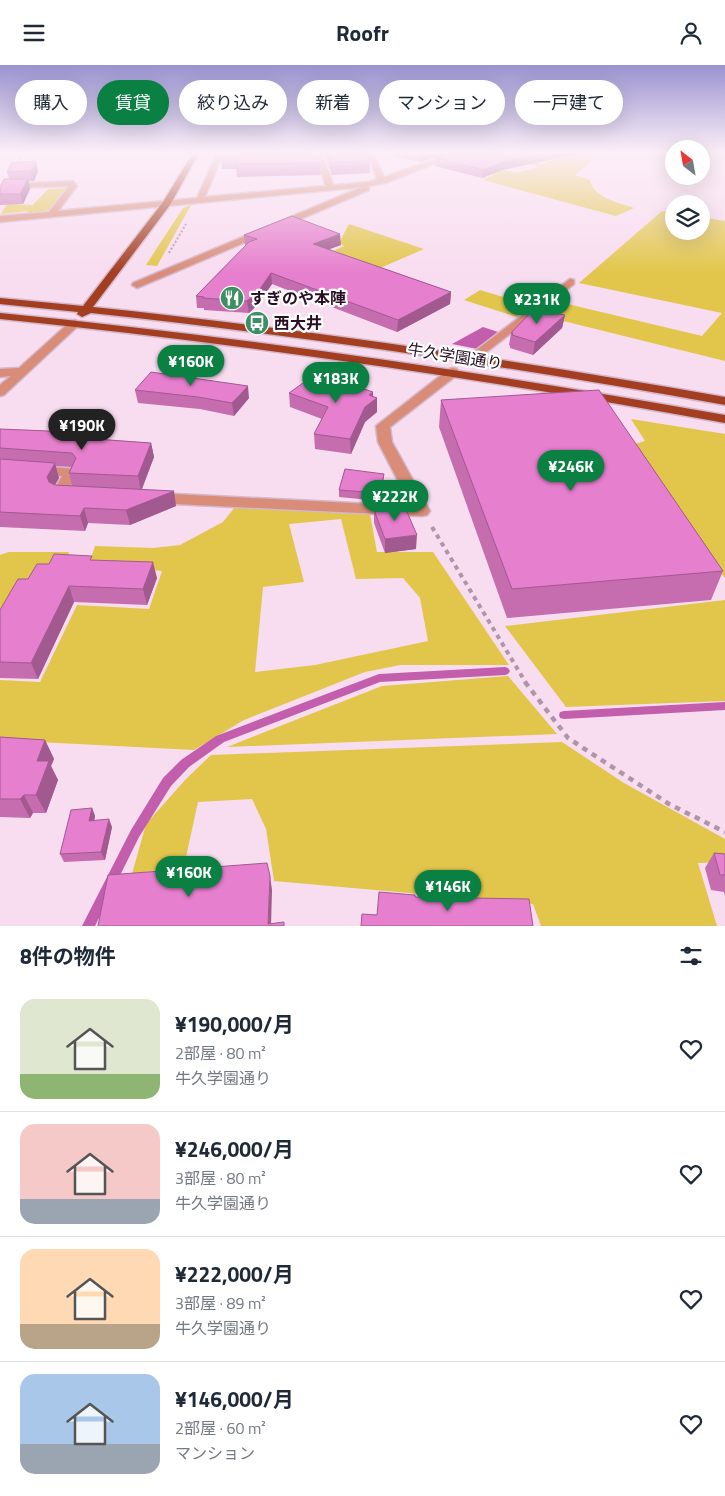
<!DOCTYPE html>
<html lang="ja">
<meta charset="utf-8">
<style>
:root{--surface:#fff;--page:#f2f2f3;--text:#1f2937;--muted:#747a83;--line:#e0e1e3;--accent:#0b8043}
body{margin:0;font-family:"Titillium Web","Noto Sans JP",sans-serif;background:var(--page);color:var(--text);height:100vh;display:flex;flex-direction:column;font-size:19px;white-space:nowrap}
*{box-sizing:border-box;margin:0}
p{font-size:16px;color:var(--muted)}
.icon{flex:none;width:28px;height:28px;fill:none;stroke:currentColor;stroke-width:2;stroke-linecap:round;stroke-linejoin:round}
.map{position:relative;height:861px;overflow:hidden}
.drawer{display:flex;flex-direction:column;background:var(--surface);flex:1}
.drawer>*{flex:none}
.banner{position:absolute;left:15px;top:15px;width:695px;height:45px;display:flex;gap:10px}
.needle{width:32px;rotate:329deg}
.fabs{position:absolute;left:665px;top:75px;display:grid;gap:10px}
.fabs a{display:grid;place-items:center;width:45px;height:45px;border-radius:50%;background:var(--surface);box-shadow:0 5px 20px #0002;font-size:25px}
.price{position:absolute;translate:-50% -42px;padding:0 11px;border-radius:18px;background:var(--accent);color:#fff;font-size:16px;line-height:32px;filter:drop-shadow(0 1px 2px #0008)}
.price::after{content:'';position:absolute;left:50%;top:30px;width:15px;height:11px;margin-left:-8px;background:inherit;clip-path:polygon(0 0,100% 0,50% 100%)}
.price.active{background:#222;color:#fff}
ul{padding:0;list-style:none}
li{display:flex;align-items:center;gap:15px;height:125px;padding:0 20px}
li+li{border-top:1px solid var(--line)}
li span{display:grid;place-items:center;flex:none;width:140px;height:100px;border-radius:15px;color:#555}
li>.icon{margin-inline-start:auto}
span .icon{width:60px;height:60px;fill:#fffc;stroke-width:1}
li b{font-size:21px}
h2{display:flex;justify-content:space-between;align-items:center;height:60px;padding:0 20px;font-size:21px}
.chip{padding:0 18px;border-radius:22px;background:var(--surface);box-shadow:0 5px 20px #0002;font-size:18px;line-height:45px}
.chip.active{background:var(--accent);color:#fff}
header{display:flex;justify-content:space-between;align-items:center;height:65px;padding:0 20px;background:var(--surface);font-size:22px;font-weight:700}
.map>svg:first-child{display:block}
</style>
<header><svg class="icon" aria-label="menu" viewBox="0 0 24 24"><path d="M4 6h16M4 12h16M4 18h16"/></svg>Roofr<svg class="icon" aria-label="person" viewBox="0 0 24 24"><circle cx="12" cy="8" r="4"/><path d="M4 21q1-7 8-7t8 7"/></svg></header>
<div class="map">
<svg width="725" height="861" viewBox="0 0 725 861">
<rect width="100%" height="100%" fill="#f8dcef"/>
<path fill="#e2c64b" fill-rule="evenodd" d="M576,88l20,3 -21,19 15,5c3,18 30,23 44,28l-18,8 -133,-36 10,-5 1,-7 21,5 25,-6 -19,-6 -6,-5 26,8z
M69,123c-17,21 -16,24 -44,27l3,-4 -27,3 6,-10 25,1 -1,2 17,-18z
M191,140l-34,61 -11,-1 37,-57z
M662,146l12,2v18h27v-14l24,4v140l-186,-46 16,-14 147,35 20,-23 -143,-30z
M349,159l75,25 -46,20 -49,-16 15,-7 -5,-3z
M480,225l53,16 -16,11 -53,-17z
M631,354l94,15v144l-54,-66 -47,-65 21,-6z
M235,442l135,7 7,38h56l76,113h-109l-35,7 -121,48 -50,30 -194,-10v-60l40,2 37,-77 72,4 13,-38 -73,-7 6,-18 58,2 27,-3 43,-23zM341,454l15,60 47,-1 17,20 8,43 -113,24 -60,7 8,-85 41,-5 -15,-58z
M9,487h60l-6,14 -63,68v-79z
M725,535v101l-159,6 -61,-81z
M508,611l49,58 -330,13 155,-61z
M562,677l62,41 101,56v23l-27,1 19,63h-176l-8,-22 -259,-23 -8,-52 -14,-30 -54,3 -14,64 -52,8 14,-50 39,-44 26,-25z"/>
<path fill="#c25eac" d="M483,262l15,5 -21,17 -25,-5z"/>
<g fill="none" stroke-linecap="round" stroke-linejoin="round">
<path fill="#c25eac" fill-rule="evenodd" d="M505,602l3,1 2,3 -2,3 -3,1 -125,7 -156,60 -35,25 -18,19 -32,51 -44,89h-13l49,-96 32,-52 18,-18 35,-24 163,-62z
M725,637v8l-161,9 -4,-1 -1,-3 1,-3 4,-1z"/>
<g stroke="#d3b7ca" stroke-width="3">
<path id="service" d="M316,88h6l12,34 -1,2 -7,-2z
M570,214l4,1v4l-99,77h-8l-2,-2 2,-2z
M453,303l4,1 2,3 -2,3 -67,52 2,15 38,69 -3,4 -5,1 -267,-13 -5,-2 -3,-3 3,-3 5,-2 256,13 -33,-64 -2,-16 73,-57z
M0,398l76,6 2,3 -9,17 8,2 2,3 -2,3 -5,2 -17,-3 -2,-3 9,-17 -62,-5z"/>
</g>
<g stroke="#d3b7ca" stroke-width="3">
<path id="minor" d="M217,88h6l-18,44 164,-15 8,-3 -8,-23 3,-2 3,2 9,21 69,-24h9l-77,30 -16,3v4l-232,98 -5,-3 1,-2 229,-96 -362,35v-6l49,-4 20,-26 -61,2v-4h3l62,-3 4,5 -19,25 139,-13z
M75,255l5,3 -1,2 -75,70 -4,1v-11l11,-9 -11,1v-8l19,-1 52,-47z"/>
</g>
<g stroke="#d3b7ca" stroke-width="3">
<path id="trunk" d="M193,88h6l-29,52 -77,102c212,22 422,53 632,90v8c-210,-38 -421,-69 -634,-92l-9,4 -5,-3 1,-2 -78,-8v-6l83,8 80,-104z
M0,248c243,24 484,59 725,102v8c-240,-44 -482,-79 -725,-104z"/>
</g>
<path stroke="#af95a7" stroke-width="2" stroke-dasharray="2 2" stroke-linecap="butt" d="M14,101l10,-13
M169,188l17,-29"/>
<path stroke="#af95a7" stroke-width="4" stroke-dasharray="4.5 4.5" stroke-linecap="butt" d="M432,462l94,156"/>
<path stroke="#af95a7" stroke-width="4.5" stroke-dasharray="5.5 5.5" stroke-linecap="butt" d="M525,617l43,56 101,66 56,28"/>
<use href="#service" fill="#d98d78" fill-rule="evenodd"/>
<use href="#minor" fill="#d98d78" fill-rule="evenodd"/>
<use href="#trunk" fill="#a33e21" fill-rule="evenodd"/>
</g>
<path fill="#c66db0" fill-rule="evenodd" d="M222,88l98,10 1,12 -84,2 -1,-8h-14l-1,-12z
M324,88h44l2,8v12l-38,2z
M393,88h55l-28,9 -27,-6z
M450,88h130l-78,17 -20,8 -47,-12v-8z
M11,98l27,8 -4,10h-6l2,8 -7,15 -23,1v-18l9,-8 -2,-7z
M244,170l97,10 -13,4 123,43 -1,12 -53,28 -125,-48 -13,19 -10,10 -45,-3v-2h-7l-1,-12 50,-51h-1z
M565,250l-3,13 -29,27 -23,-7v-2l-1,-1 2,-12z
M135,325l114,8 -15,18 -34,-7 -62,-6z
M373,327v4l4,2v14l-12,10 -14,32 -36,-5 -1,-15 8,-15 -32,-12 -1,-14z
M441,335l282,171 -12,29 -204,18 -68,-191z
M0,364l85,9 66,5 3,14 -12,32 34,17 -46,19 -42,-2 -3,8 -85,-4zM55,401l16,1 -2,6 3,13 -17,-1 4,-7z
M384,409l-1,7 -3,20 -41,-4v-7z
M374,445l42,39 -31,4 -11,-30z
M94,495l63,18 -10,27 -73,-3 -36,77 -38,-1v-68l28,-31 21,-15z
M0,672l45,3 9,19 -3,7 7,14 -12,33h-13l-3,5 -30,-1z
M92,743l3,8 -1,4 18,7 -7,33 -41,2 -4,-8z
M714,788l11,1v42l-1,-4 -13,-2 -6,-22z"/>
<path fill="#a15990" d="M426,88h22l-28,9v-7z
M546,88h34l-78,17 -20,8 1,-8 20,-8z
M36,96l2,10 -4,10 -3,-10z
M28,114l2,10 -7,15 -3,-10z
M340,169l1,11 -27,10 -1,-11z
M271,208l1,11 -13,19 -10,10 -2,-12z
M451,227l-1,12 -53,28 1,-12z
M565,250l-3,13 -29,27 2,-13z
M248,321l1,12 -15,18 -2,-13z
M373,327v9l4,-3v14l-12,10 -14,32 -1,-15 19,-44z
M151,378l3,14 -13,34 -3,-15z
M55,398l4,15 -8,14 -4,-15z
M384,409l-1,7 -3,20v-8z
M174,426l2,15 -46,19 -4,-15z
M84,443l4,15 -3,8 -5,-15z
M417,470l-1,14 -31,4v-14z
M153,497l4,16 -10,27 -4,-16z
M69,521l5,16 -36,77 -7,-16z
M45,675l9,19 -3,7 7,14 -12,33 -10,-18 1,-34z
M24,730l9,18 -3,5 -10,-19z
M92,743l3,8 -2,12 -4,-7z
M109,754l3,8 -7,33 -4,-8z
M270,811l2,14 -1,36 -3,-2z"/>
<path fill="#e67fcd" stroke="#a15990" d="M222,88h95l3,10 -84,1 2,-7h-17z
M328,88h40l2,8 -39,1z
M413,88h13l-6,2z
M450,88h96l-43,9 -20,8 -48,-12z
M36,96l-5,10 -24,1 4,-9z
M4,114h24l-8,15h-20v-7z
M292,151l48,18 -27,10 138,48 -53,28 -127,-47 -13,19 -11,9 -44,-3 1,-1 -8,-1 53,-54 8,-3 -13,-4z
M534,244l31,6 -30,27 -23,-7 1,-2h-2z
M151,307l97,14 -16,17 -34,-6 -63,-7z
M317,308l56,19 -4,3 8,3 -12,9 -15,32 -36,-5 14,-27 -39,-14z
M599,325l124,181 -211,18 -71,-189z
M0,364l49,2 35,4 -3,3 70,5 -13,33 -69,-3 7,-15 -4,-5 -72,-5z
M0,394l55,4 -8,14 2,5 6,3 119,6 -48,19 -42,-2 -4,8 -80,-4z
M345,404l39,5 -4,19 -41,-3z
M404,440l13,30 -32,4 -11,-29z
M54,489l38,2 -2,4 63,2 -10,27 -74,-3 -38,77 -31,-1v-52l18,-31h10l9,-15h12z
M0,672l45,3 -8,21h12l-13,34h-12l-4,4h-20z
M92,743l-3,13 20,-2 -8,33 -41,2 11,-44z
M714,788l11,1v21h-5z
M267,798l3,13 -2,48 16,-2v4h-186l10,-51z
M379,827l36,3v2l114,2 4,27h-172l1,-12 15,1z"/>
<linearGradient id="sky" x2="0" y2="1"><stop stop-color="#9992d0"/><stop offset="0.42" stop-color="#fceff8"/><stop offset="1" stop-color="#fceff8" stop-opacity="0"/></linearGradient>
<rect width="725" height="208" fill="url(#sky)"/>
<defs>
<g id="restaurant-disc" transform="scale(1.25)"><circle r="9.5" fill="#3d9063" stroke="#fff"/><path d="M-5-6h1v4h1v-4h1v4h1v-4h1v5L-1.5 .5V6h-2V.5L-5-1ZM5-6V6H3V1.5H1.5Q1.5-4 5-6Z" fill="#fff"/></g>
<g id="bus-disc" transform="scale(1.25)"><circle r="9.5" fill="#3d9063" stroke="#fff"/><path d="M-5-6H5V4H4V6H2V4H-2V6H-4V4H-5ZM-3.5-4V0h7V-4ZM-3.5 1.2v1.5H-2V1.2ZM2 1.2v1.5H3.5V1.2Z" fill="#fff"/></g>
</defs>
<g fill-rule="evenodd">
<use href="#restaurant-disc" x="232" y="233"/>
<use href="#bus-disc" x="257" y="258"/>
</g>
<g text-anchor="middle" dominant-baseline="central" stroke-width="4.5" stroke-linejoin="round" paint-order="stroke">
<g font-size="16" font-weight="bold" fill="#281022" stroke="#fff" text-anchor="start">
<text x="250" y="233">すぎのや本陣</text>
<text x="274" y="258">西大井</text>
</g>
<g font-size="16" fill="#281022" stroke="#fff">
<text transform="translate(455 291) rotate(9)">牛久学園通り</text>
</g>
</g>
</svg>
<div class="fabs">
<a><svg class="needle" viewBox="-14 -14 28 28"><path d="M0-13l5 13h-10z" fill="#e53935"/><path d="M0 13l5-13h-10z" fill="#747a83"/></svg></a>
<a><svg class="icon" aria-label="layers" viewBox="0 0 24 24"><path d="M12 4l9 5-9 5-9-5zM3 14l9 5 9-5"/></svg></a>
</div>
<b class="price" style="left:537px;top:260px">¥231K</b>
<b class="price" style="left:191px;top:322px">¥160K</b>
<b class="price" style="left:336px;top:339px">¥183K</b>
<b class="price active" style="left:82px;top:386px">¥190K</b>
<b class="price" style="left:571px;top:427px">¥246K</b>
<b class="price" style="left:395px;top:457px">¥222K</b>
<b class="price" style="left:189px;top:833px">¥160K</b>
<b class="price" style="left:448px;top:847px">¥146K</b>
<div class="banner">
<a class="chip">購入</a>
<a class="chip active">賃貸</a>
<a class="chip">絞り込み</a>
<a class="chip">新着</a>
<a class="chip">マンション</a>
<a class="chip">一戸建て</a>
</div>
</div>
<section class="drawer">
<h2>8件の物件<svg class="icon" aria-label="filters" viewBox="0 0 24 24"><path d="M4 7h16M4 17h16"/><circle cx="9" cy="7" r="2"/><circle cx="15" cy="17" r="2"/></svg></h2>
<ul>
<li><span style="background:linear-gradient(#dfe7d0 75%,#8fb573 0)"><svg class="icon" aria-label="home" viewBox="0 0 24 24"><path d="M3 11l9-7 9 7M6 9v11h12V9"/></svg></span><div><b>¥190,000/月</b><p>2部屋 · 80 m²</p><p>牛久学園通り</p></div><svg class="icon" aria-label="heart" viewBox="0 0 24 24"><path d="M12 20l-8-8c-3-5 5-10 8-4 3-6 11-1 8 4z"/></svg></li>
<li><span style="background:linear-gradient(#f6c9c9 75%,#9aa5b1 0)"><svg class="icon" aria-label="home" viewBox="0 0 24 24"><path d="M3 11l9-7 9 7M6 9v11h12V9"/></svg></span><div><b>¥246,000/月</b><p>3部屋 · 80 m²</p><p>牛久学園通り</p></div><svg class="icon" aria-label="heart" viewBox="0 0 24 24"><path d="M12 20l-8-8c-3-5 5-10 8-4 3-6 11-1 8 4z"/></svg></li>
<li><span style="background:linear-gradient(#ffd9b3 75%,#b9a48a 0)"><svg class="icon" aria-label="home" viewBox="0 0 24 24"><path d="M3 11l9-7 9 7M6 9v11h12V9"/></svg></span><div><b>¥222,000/月</b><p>3部屋 · 89 m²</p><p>牛久学園通り</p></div><svg class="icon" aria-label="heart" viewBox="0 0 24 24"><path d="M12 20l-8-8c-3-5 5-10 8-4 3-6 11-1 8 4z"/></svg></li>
<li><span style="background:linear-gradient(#a9c7e8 70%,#9aa5b1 0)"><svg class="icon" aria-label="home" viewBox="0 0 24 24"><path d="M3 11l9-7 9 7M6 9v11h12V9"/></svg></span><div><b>¥146,000/月</b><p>2部屋 · 60 m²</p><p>マンション</p></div><svg class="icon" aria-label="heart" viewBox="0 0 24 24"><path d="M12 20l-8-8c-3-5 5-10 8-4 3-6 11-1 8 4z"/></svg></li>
</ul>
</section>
